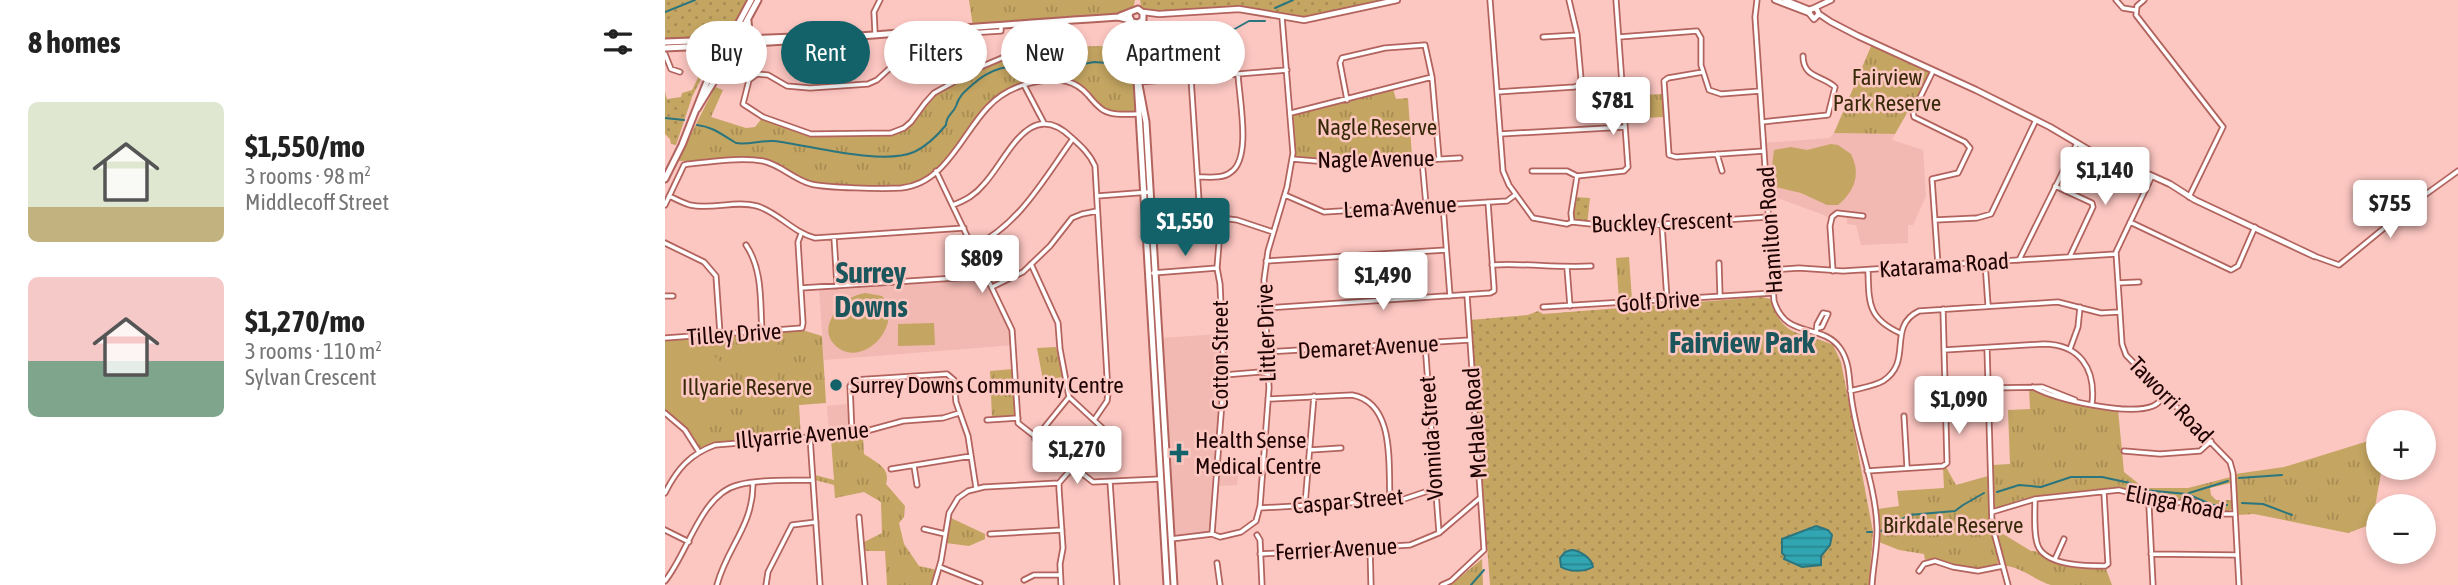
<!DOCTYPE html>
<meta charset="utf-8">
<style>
:root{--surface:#fff;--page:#f6f6f6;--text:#222;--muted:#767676;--accent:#13626a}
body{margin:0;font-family:"Asap Condensed",sans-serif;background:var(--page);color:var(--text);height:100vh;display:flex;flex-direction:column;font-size:26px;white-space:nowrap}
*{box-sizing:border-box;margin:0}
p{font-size:23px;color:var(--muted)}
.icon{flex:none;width:38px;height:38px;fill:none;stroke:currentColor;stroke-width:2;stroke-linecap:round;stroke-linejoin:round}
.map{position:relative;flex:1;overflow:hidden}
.sheet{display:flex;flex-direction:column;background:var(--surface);width:665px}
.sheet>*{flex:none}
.top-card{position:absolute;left:21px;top:21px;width:665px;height:63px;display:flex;gap:14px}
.buttons{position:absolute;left:1701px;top:410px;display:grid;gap:14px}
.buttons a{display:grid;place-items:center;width:70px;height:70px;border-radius:50%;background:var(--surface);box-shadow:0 4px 10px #0003;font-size:35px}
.price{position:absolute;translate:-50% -60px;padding:0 16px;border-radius:7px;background:#fff;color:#222;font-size:23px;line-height:46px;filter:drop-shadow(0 2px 4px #0008)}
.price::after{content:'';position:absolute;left:50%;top:42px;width:21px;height:16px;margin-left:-10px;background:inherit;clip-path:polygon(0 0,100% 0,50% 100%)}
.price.active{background:var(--accent);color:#fff}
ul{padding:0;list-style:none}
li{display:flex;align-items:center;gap:21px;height:175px;padding:0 28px}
li span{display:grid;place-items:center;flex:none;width:196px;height:140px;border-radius:10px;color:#555}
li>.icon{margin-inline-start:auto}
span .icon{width:84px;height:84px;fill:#fffc;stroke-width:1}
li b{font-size:30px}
h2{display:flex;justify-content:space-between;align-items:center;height:84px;padding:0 28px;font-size:30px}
.pill{padding:0 24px;border-radius:32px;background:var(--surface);box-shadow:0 4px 10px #0003;font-size:24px;line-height:63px}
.pill.active{background:var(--accent);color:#fff}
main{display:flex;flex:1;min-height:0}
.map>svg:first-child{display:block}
</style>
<main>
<section class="sheet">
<h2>8 homes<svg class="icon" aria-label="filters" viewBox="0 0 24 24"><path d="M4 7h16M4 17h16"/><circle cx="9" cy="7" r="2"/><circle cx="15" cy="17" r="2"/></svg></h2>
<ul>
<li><span style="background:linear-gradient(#dfe7d0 75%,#c2b280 0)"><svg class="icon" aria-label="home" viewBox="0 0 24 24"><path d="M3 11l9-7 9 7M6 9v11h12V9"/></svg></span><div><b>$1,550/mo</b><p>3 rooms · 98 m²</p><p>Middlecoff Street</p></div></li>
<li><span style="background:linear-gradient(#f6c9c9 60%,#7fa58c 0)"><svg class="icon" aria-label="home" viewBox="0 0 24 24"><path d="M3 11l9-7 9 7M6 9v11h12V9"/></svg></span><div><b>$1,270/mo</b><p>3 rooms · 110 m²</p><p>Sylvan Crescent</p></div></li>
</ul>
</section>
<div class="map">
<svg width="1793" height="585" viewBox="0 0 1793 585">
<defs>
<pattern id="grass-dots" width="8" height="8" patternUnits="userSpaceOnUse" patternTransform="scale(1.75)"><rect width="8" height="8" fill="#c4a562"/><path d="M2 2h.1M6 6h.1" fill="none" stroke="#a88c53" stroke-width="1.8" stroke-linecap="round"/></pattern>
<pattern id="park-tufts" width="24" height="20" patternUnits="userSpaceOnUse" patternTransform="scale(1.75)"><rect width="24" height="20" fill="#c4a562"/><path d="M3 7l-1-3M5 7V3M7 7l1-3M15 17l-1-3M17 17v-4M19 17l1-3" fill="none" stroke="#a88c53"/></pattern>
<pattern id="water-rules" width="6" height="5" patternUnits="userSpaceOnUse" patternTransform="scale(1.75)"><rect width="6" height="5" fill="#31a6b2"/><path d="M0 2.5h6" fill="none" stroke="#29858f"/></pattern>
</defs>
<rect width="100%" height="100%" fill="#fcc6c1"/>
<path fill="#f2b8b2" d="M1169,133l61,1 -3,6 31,10 3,46 -13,29h-5v18l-47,2 -5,-20 -9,-1v-10l-10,-1 -6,7 -7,-5 -57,-21 -4,-51 67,-5z
M322,276l25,54 2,15 -190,15 -5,-73z
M555,334l3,36 -11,160 -3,4 -33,3 -3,-4 -12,-195z
M182,404l2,27 -20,2 -2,-27z
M555,465l19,1 -2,19 -19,1z"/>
<path fill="url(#grass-dots)" d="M0,0h88l-18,29 -7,3 -7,8 -56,2z
M475,0h257l-93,20 -55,-10 -94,5 -13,-4z
M40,64l3,1 -16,32 -16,48 -5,-1 -1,-5 -5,-5v-42l2,7 14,-2 1,-4 10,-3z
M909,197l16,1 -3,27 -15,-3z
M1097,297l8,2c14,41 29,31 63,46l8,17 32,170 -4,53h-379l-20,-265 58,-5 10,-4 5,3z"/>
<path fill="url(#park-tufts)" d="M304,0h166l-2,9 -10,5 -150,13z
M1207,44l56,27v4l-18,37 -3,1 -12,21 -61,-1z
M441,46l-1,11 28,-1 5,58h-24l-10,-3 -23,-25 -13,-5 -23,-1 -35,8 -28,26 -29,41 -25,24 -26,9 -92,-4 -32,-18 -26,-6 -75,1 38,-74 8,3 -12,27 35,11 9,-1 8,-10 46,16h82l16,-8 22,-27 27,-17 53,-26 28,-2 11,-6z
M728,89l3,10 12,-1 4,59 -60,4 -58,-5 -1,-42z
M997,94l2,23 -20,1 -1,-23z
M964,257l3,43 -13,1 -3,-43z
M134,329l23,7 4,67 -27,2 2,33c-34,2 -70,0 -102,14l-14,-22 -20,-17v-75z
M391,347l7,30 -20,3 -6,-32z
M348,369l2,46 -1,2 -22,2 -2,-48z
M1364,389l37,13 52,8 6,62 20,16h44l43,-11v6l-21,5 1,7 5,5h17l-1,9 -4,2h-10l-20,-10 -32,-1 -48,-13 -83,9 -19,5 -16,7 -5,-1 -3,-42 18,-1 -2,-54 22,-1z
M198,436l1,18c13,9 27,14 22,30l19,22 -1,11 -5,6 5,21 15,22 18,4 -5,15h-45l-2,-34h-21v-9l18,-9 -1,-31 -17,-10 -29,6 -1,-13 -19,-5v-5l19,5 -3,-41 16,1z
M1713,438v29h4l-10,57 -24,9 -94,-19 -17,1 -2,-41 49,-7z
M1278,467h3l10,18 32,-9 2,50 9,32 -2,7c-15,5 -29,5 -45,0 -10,-3 -17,-8 -27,-5l-1,-6 -25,-4 -20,-8 -1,-33 21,-3 -2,-15 47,-3z
M286,518l34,16v5l-16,7 -23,-3z
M1330,529l36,22c12,-1 24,11 36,15 12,4 26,2 39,3l6,16c-16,0 -48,0 -61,0 -15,-4 -31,-19 -46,-19z
M817,559l1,26h-35l5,-2z"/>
<path fill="#c4a562" d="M1166,144l7,1 13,9c10,20 4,37 -13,51h-11l-26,-12 -25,-6 -4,-20 2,-17 17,-3 16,3z
M200,293l17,3c24,30 -22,76 -48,48 -7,-7 -7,-16 -3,-25 6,-15 19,-23 34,-26z
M269,323l1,22 -37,1v-22z
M111,341l4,62 -31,2 -4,-2 -2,-7 -3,-53z
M19,346c28,1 42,16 48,42 1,7 3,15 -1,22 -14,24 -52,7 -66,-8v-49l5,-5z"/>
<path fill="url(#water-rules)" stroke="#2b757e" stroke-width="2" d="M1151,526l12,4 4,5 -2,10 -9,11v9l-19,2 -18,-8 1,-3 -3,-3v-14z
M906,550c8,0 21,8 22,17 -9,5 -23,5 -32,0l-1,-9 5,-6z"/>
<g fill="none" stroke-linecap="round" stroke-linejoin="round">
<path stroke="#2b757e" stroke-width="2" d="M610,8l18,-8
M0,12l30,-12
M474,66c11,4 17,3 28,-2l2,-7 8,-7 11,-3 5,-5 29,-6 27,-15h16
M0,118l19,2
M32,125c17,2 25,10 39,18 13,2 25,-3 38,-2 35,4 108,25 140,11 13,-6 23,-16 32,-27 0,-10 7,-11 10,-19 3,-10 8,-14 16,-21 35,-31 55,-11 90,-25l11,6 21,-4 39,3
M1574,478l43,-3
M1332,492l22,-7 22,2 30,-10h31l28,6 14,7 43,4 26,11h14
M1524,493l39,-12
M1577,503l21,1 29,11
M1216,531l28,-16 46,-4 8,-6 21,-12
M1202,532h5
M806,585l13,-15"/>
<g stroke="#b2635d" stroke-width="7">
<path id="minor" d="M825,0l13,171 6,14 24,33 34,6 5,-2 48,5 148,-10
M1092,0l-2,17 19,284c12,39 47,21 66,47 10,14 9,31 11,47 5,44 24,87 26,131 1,20 -4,39 -5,59
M1451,0l7,8 12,2
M1479,0l-7,6 -1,9 87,112 -34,70
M271,31v4l65,-4v-6
M246,32l-1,11 -8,14 -25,23 -9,4 -58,4 -23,-2 -19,-11 -11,-1 -8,6 -6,24 20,13 48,17 80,-1 13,-5 7,-6 14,-19 9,-10 49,-27 26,-11 34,-4 3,-8v-21
M210,33l-1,-21 6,-12
M878,37l34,-2
M954,37l78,-6 4,7v27l8,25 12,4 39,-3
M0,54l6,15 9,3
M1268,71l-20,41 1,5 51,25 5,6 -12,25 -26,6 6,86
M1038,72l-35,6 -4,3 5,74 7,2 88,-6
M526,78l8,123 7,10 10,3 5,4 16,2 36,12
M474,82l148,-12
M359,85l20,38
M832,92l77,-5 6,-2 1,-6 -4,-45 -8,-34
M682,100l-7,-37 2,-5 43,-10 40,-3 7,32 7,81
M626,113l141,-36
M1097,122l66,-7 7,-28c-13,-12 -32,-9 -32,-31
M835,134l125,-7
M1052,154l5,17
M627,159l60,5 108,-6
M757,160l4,45
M271,171l76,159 6,93 75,59 67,-3
M867,171h35l10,5
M1487,176l-36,76 6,92 4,11 104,107 3,11 6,112
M533,177c10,0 25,2 33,-5 21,-14 8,-74 7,-98
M1390,186l37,17 1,4 -23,49
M620,195l39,17 183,-11 8,-6
M4,196c7,3 14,7 21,9 22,5 45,-5 67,1 21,6 35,26 58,32l149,-10
M432,196l53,-4
M0,205l19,-40 4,-1c24,-2 51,-7 75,-3 18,4 30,18 48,23 16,4 72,5 90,4 44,-4 61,-54 87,-81 14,-15 33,-23 52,-26 19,-3 35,-1 48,14 4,5 9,11 15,15 10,6 24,4 36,4
M288,205c13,-5 22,-10 31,-21 24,-26 45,-87 87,-47 10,9 19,17 24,29l13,227 -1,8 -13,19
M778,205l7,91
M1270,220l42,-2 14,-4 45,-94
M907,222l-1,-9 6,-37 47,-5 4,-4 -12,-167
M1465,222l101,48 7,-4 17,-39
M997,225l5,74
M169,237l3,49
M0,243l39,19 12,14 4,58
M81,245c17,25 14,57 16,86
M308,247c46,-22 71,-68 99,-107
M1649,256l25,9 83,-68 36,-26
M1354,260l58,-117
M601,261l180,-11
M1320,262l3,43
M1054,263l1,33
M366,264l27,59 2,26 9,48 42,39 6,2
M827,265c33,-2 66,3 99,1
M902,268l3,38
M1107,270l27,-2 44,3 273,-17
M1203,270c1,32 -1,48 32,63
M1168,271l-3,-45 2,-9 5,-4 26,3
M488,273l64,-5
M1453,283l21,-1
M327,287l31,-15 27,-26 22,-28 10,-4 15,-3
M136,288l186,-12
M0,296h8
M878,307l230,-14
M600,308l225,-15 4,-2v-4l-6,-85
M1151,333l1,-9 6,-11 5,1 -6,13 -4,1
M0,338l137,-10 1,-5 -5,-81 3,-8
M760,343l14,190
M1322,348l5,177 16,60
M1405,349l8,-22 2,-20
M1279,350l99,-6c37,0 53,25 49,60
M602,352l203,-12
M559,375l36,-3 8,2
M1368,387c24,13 95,29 120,19 5,-2 9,-7 13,-11
M1324,388l53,-1 33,13
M1185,391c11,-3 24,-5 33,-10 31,-20 3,-54 36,-70l139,-9 43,11 18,-1
M603,399l84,-4c44,8 36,71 38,106
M0,413l20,17 14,22
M1239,416l3,51
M322,420l31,-2
M187,434l-2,-48 4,-6 93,-6 7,6 2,22 12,34 8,52
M145,437l10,148
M370,439l34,-42
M645,450l31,-2
M1459,451l36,3 40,-3 11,-10
M249,466l3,19
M226,469l80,-13
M1202,471l76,-5 4,-3 -4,-154
M445,482l7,103
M0,493c12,-24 25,-39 50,-48l144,-12 44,-12 40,-3 16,-5
M1370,499c0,12 -2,39 4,49 10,18 49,18 66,18l3,-2 -4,-71
M1486,500l-2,6 4,79
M640,505l9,-109
M595,508l141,-8 33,-11
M1327,512l43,-13 84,-9 47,13 29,-1 22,12h18
M194,517l6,68
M259,529l21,5
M0,530l24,12
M325,534l72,-4
M547,534l12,-159 -4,-91 -3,-16 4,-50
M592,535l3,5 2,45
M506,539l41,-5 8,3 21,-5 15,-11 4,-15 9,-118 -5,-108 4,-29 19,-64 6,-34 -11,-136
M705,547l1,38
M595,554l150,-9 29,-12 41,-35
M1486,554l86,1
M1390,559l9,-20
M552,563l3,22
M275,567l40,16
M1254,571l5,-7 11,-3 18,6 25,4 25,-5
M359,580l10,-5h26
M0,581c23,-28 36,-87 73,-96 22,-6 52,-4 75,-5
M52,585c10,-38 36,-59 36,-101
M101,585l2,-13 24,-47 24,-3
M269,585l7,-24 8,-48 9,-15 10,-7 16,-4 75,-4
M396,585l-1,-21 3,-16 -4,-59v-6l14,-16
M777,585l9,-4 33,-31 -17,-255"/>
</g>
<g stroke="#b2635d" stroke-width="8">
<path id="tertiary" d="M1110,0l34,13
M1120,0l25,10
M1149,8l17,-8
M478,12l16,2 80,-5 65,11 93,-20
M1154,14l-5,5 -5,-6 2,-4 5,-1 3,6 12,8 27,14 118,54 74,37 44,26 25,8 51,23 25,16 119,56"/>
</g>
<g stroke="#b2635d" stroke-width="9">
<path id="secondary" d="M455,16l18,-7 5,4v7l-5,3 -6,-1 -3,-6 1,-4
M83,21l1,11 8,5
M467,22l5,52 9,48 28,463
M0,42l130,-5
M0,48c151,-7 302,-21 453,-31l12,3
M38,49l6,1 3,4 -2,17
M472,80l30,505
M32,109l16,-26 45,-83
M0,179l17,-34 24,-61 45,-84"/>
</g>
<use href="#minor" stroke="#fff" stroke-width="3.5"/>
<use href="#tertiary" stroke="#fff" stroke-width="4.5"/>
<use href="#secondary" stroke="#fff" stroke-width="5"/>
</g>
<g fill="#13626a" stroke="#fcc6c1" stroke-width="2.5">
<circle cx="171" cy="385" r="7"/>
<path d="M510.5 442.5h7v7h7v7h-7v7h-7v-7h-7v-7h7z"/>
</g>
<g text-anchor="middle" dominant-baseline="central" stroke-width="5" stroke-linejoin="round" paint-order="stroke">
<g font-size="23" fill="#382a08" stroke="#fcc6c1">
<text x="1222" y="77">Fairview<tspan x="1222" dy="26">Park Reserve</tspan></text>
<text x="712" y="127">Nagle Reserve</text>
<text x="82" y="387">Illyarie Reserve</text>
<text x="1288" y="525">Birkdale Reserve</text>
</g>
<g font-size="23" fill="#1e0303" stroke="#fcc6c1">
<text transform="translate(711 159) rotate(-1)">Nagle Avenue</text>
<text transform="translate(735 207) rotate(-3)">Lema Avenue</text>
<text transform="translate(997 222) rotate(-2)">Buckley Crescent</text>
<text transform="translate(1105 230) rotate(-94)">Hamilton Road</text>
<text transform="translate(1279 265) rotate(-4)">Katarama Road</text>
<text transform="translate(993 301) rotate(-4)">Golf Drive</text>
<text transform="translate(601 333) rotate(-92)">Littler Drive</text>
<text transform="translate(69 334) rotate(-4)">Tilley Drive</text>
<text transform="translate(703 347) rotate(-3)">Demaret Avenue</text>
<text transform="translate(555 355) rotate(-90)">Cotton Street</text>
<text transform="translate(1506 400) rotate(46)">Taworri Road</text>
<text transform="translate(810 423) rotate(-94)">McHale Road</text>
<text transform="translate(137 435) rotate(-5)">Illyarrie Avenue</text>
<text transform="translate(766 438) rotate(-94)">Vonnida Street</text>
<text transform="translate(683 501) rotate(-5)">Caspar Street</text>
<text transform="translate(1510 502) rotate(11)">Elinga Road</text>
<text transform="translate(671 549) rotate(-3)">Ferrier Avenue</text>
</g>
<g font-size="23" fill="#1e0303" stroke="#fcc6c1" text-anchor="start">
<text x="185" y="385">Surrey Downs Community Centre</text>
<text x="530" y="440">Health Sense<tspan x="530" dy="26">Medical Centre</tspan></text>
</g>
<g font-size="30" font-weight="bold" fill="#1b565c" stroke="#fcc6c1">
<text x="206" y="272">Surrey<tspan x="206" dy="34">Downs</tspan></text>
<text x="1077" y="342">Fairview Park</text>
</g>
</g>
</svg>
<div class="buttons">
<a>+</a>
<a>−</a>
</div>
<b class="price" style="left:948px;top:137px">$781</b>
<b class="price" style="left:1440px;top:207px">$1,140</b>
<b class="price" style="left:1725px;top:240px">$755</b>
<b class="price active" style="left:520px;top:258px">$1,550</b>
<b class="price" style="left:317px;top:295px">$809</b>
<b class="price" style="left:718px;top:312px">$1,490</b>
<b class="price" style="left:1294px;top:436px">$1,090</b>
<b class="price" style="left:412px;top:486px">$1,270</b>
<div class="top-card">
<a class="pill">Buy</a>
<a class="pill active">Rent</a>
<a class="pill">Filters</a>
<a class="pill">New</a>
<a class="pill">Apartment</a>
</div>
</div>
</main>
